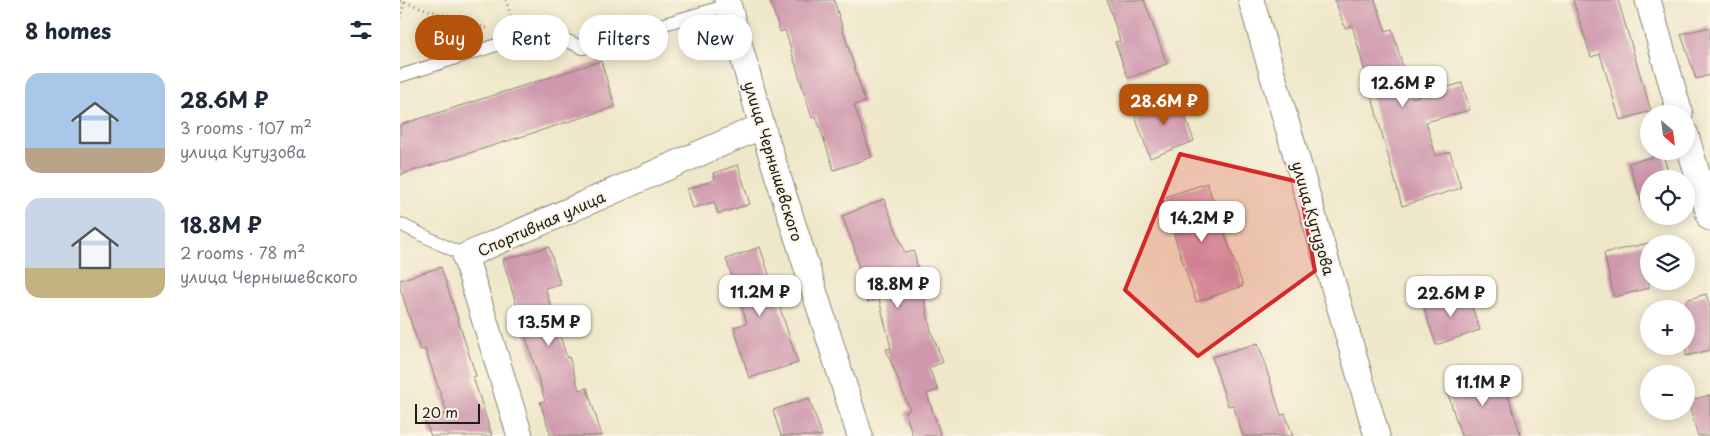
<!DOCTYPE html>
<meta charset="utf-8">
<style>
:root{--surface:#fff;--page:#f6f6f7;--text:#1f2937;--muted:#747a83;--accent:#b45309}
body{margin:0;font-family:"Playpen Sans",sans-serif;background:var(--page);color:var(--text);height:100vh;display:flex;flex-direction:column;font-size:19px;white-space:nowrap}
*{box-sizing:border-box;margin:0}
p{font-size:16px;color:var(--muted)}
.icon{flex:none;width:28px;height:28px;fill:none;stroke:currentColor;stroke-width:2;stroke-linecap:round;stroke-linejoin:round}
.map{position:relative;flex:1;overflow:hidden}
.drawer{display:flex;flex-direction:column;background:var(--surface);width:400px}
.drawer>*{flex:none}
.hud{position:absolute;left:15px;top:15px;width:475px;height:45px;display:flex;gap:10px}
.needle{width:32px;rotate:152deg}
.buttons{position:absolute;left:1240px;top:105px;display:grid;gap:10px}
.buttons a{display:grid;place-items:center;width:55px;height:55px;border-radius:50%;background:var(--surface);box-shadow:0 2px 12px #0003;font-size:25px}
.scale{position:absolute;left:15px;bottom:12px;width:65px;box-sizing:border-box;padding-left:5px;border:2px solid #1c1c1c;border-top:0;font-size:14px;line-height:18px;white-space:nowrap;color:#1c1c1c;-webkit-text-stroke:4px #fcf5e5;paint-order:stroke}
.price{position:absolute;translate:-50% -42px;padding:0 11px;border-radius:10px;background:#fff;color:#222;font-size:16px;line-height:32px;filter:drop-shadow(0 1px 2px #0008)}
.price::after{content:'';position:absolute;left:50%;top:30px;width:15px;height:11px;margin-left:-8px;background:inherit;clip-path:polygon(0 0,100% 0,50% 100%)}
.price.on{background:var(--accent);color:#fff}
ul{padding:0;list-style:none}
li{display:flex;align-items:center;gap:15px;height:125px;padding:0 25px}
li span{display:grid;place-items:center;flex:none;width:140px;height:100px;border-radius:15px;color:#555}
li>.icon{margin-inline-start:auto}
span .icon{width:60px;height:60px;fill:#fffc;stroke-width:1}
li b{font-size:21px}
h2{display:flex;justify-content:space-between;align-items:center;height:60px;padding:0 25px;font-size:21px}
.tag{padding:0 18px;border-radius:22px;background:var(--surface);box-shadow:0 2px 12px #0003;font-size:18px;line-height:45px}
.tag.on{background:var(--accent);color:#fff}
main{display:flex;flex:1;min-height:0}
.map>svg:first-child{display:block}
</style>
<main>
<section class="drawer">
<h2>8 homes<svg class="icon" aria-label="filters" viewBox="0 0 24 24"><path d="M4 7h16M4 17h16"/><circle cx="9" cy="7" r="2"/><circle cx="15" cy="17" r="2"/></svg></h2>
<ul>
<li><span style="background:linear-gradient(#a9c7e8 75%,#b9a48a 0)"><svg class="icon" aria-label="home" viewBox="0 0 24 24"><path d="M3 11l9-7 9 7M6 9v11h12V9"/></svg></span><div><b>28.6M ₽</b><p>3 rooms · 107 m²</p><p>улица Кутузова</p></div></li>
<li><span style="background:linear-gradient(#c9d6e8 70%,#c2b280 0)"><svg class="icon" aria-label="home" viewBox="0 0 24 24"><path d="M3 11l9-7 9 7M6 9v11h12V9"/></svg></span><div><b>18.8M ₽</b><p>2 rooms · 78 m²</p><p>улица Чернышевского</p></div></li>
</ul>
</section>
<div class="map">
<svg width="1310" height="436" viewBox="0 0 1310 436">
<rect width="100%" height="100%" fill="#fcf5e5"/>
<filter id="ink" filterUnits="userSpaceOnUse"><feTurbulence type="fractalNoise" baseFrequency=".02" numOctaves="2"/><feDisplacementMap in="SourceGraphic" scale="10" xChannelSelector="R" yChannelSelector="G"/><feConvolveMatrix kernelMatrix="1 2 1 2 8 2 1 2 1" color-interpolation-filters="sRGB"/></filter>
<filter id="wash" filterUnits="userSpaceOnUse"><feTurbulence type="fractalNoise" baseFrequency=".0096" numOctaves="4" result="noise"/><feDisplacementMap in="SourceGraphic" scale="20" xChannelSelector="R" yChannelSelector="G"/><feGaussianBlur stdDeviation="1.12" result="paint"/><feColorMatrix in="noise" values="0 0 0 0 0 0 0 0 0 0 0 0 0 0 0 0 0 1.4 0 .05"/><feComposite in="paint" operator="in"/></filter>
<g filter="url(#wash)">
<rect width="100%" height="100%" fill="#efe7c9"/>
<g id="blocks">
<path fill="#cf98ad" d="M370,0h64l31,102 -11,3 18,52 -38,13 -18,-54 -4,2 -27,-88 -5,2z
M707,0h37l23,64 -39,14 -13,-36 5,-1z
M935,0h40l11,31 6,-2 20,69 50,-15 8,27 -44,12 10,34 14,-4 11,36 -59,18 -50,-181 -7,3z
M1173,0h45l33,111 -31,9 -20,-66 -9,3z
M1310,27v48l-14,4 -15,-45z
M201,61l14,46 -215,68v-50z
M777,94l17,47 -44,17 -17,-47z
M1263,154l7,25h-21v34l-4,1 -16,-51z
M338,165l12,39 -32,10 -4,-12 -21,6 -6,-19 28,-9 -2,-7z
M807,183l36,103 -47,16 -34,-104z
M484,199l21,54 9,-2 17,80 12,31 -14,6 9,22 -11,4 14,42h-28l-8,-24 5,-2 -24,-61 5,-1 -12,-49 -12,3 -13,-54 -12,-32z
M1249,243v45l-35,9 -10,-44z
M149,247l11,37 -15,4 22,70 2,-1 10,33 8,-2 15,48h-51l-11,-34 5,-1 -42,-141z
M360,247l38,116 -49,15 -15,-51 13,-4 -21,-64z
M41,267l35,109 -3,1 19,59h-61l-6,-15 22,-8 -22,-64 -5,1 -20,-62v-8z
M1066,290l14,40 -44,15 -13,-40z
M1306,294l4,14v42l-24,6v-56z
M858,343l23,72 4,-1 8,22h-50l-10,-31 -5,1 -16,-49z
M1100,370l21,66h-60l-15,-49z
M1310,395v41h-12l-10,-35z
M409,398l13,38h-41l-8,-26z"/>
</g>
</g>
<g filter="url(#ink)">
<use href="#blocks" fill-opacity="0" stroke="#868272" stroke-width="1"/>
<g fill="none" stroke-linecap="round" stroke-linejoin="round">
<g stroke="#868272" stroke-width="14">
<path id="service" d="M0,76l143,-46 40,18 146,-43
M0,224l65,32"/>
</g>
<g stroke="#868272" stroke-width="27">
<path id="minor" d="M327,0l35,126 98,310
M851,0l126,436
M1248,0l32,114
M1286,135l24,83
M120,436l-55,-180 297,-130"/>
</g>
<path stroke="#868272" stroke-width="3" stroke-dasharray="1 4" stroke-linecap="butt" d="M106,0l7,23
M0,1l90,28
M0,18l5,-18"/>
<use href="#service" stroke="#fff" stroke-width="12"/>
<use href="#minor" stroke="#fff" stroke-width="25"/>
</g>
</g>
<path fill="#d62828" fill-opacity="0.2" stroke="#d62828" stroke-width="4" stroke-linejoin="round" d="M780,154l119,28 16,89 -117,85 -73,-66z"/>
<g text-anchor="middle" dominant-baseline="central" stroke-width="4" stroke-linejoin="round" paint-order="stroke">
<g font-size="15" fill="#1c1c1c" stroke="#fcf5e5">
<text transform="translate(374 161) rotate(73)">улица Чернышевского</text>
<text transform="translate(914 218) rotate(74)">улица Кутузова</text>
<text transform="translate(141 223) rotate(-24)">Спортивная улица</text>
</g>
</g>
</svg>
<div class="buttons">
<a><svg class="needle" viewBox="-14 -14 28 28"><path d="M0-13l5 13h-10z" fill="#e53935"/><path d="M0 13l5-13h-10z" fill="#747a83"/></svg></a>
<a><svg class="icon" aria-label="locate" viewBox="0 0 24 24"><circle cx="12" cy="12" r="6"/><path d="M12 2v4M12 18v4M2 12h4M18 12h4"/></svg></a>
<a><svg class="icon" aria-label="layers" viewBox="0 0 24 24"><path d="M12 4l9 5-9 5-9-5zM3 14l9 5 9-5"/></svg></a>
<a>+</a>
<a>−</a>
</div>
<div class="scale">20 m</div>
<b class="price" style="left:1003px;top:108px">12.6M ₽</b>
<b class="price on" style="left:764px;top:126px">28.6M ₽</b>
<b class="price" style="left:802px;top:243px">14.2M ₽</b>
<b class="price" style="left:498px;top:309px">18.8M ₽</b>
<b class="price" style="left:360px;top:317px">11.2M ₽</b>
<b class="price" style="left:1051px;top:318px">22.6M ₽</b>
<b class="price" style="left:149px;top:347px">13.5M ₽</b>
<b class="price" style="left:1083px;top:407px">11.1M ₽</b>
<div class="hud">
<a class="tag on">Buy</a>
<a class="tag">Rent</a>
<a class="tag">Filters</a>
<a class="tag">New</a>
</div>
</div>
</main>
